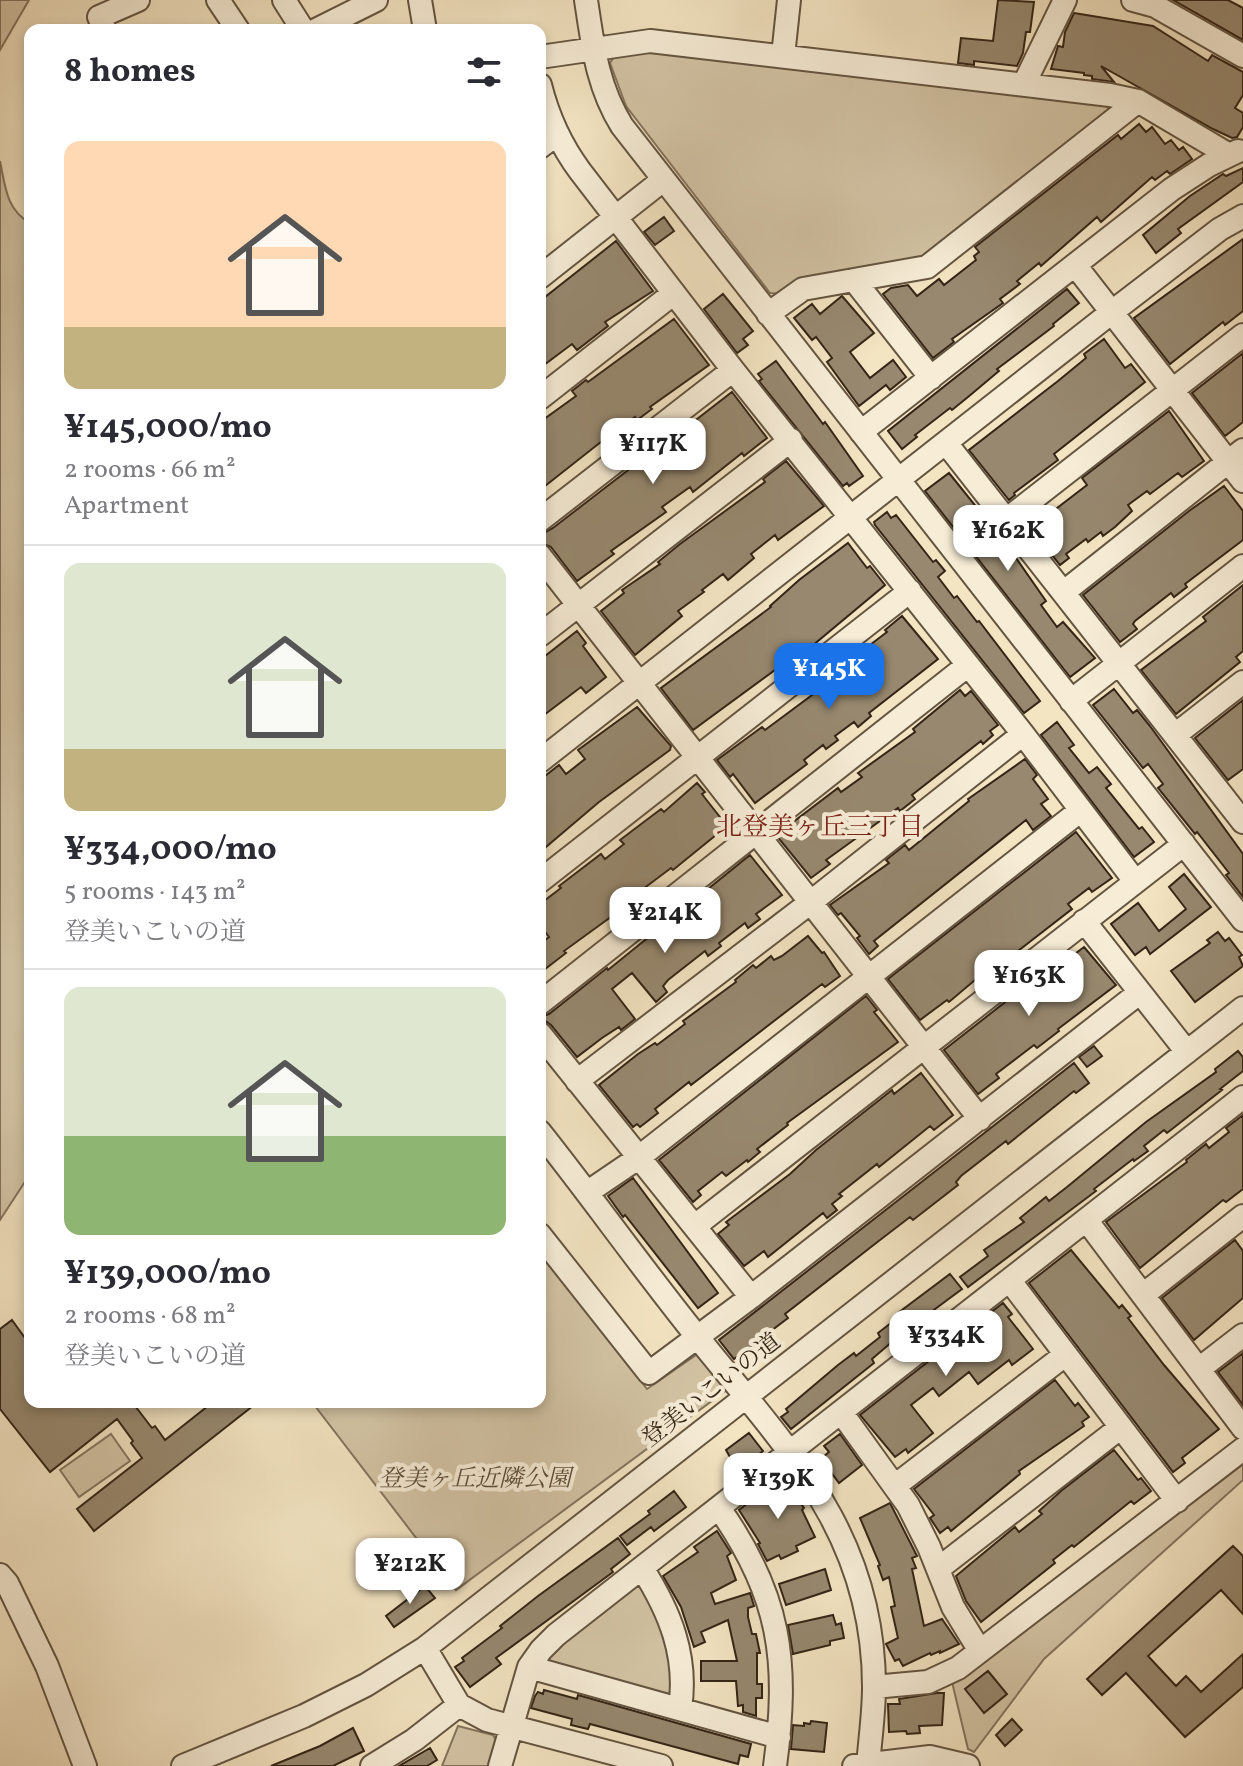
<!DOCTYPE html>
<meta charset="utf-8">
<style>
:root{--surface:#fff;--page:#f2f2f3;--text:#2b2b33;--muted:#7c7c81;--line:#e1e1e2;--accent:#1a73e8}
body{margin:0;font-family:Vollkorn,"Noto Serif JP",serif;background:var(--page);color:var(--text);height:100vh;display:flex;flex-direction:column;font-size:30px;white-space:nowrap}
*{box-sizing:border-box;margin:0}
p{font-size:26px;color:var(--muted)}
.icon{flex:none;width:44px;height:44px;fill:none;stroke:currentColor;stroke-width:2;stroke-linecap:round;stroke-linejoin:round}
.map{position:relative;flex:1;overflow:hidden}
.panel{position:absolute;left:24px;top:24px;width:522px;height:1384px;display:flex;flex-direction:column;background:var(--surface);border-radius:16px;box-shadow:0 4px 12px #0003}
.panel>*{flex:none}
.price{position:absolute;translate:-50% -68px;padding:0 18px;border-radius:16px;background:#fff;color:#222;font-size:26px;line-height:52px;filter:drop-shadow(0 2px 4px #0008)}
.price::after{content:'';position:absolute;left:50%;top:48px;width:24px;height:18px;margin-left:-12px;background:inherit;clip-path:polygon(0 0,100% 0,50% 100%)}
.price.active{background:var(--accent);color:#fff}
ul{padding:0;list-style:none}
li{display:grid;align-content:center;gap:16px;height:424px;padding:0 40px}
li+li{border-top:2px solid var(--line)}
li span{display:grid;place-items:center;height:248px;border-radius:16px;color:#555}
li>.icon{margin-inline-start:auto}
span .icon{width:144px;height:144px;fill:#fffc;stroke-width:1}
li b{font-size:34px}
h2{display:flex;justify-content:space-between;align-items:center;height:96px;padding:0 40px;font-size:34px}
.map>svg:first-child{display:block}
</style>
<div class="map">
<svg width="1243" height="1766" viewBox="0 0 1243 1766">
<rect width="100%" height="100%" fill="#f3e4c2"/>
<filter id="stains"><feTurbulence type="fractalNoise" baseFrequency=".0025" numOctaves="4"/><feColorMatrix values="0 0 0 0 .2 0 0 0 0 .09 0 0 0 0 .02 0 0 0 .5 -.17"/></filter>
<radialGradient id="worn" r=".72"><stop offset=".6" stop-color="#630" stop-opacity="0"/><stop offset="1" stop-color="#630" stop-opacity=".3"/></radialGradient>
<path fill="#d3c4a5" stroke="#84745e" stroke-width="2" d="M0,0h29l-29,50z
M650,48l457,54 2,11 -180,143 -147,38 -12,-1 -144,-187 -16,-43 6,-9z
M0,161c5,24 6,49 30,62v951l-30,46z
M540,1253l107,136 52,-36 29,36 -272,201 -144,-188h228z
M111,1434l19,27 -51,36 -19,-27z
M1243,1455v25l-199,179 -70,93 -6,-3 -16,-67z
M634,1584l11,3 17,33 13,71 -9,8 -117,-32 -3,-11z
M458,1726l35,9 6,10 -7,21h-50z"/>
<path fill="#97886f" stroke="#342516" stroke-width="2" d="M998,0l36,2 -4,30h-4l-3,21 -6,13 -43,-5v4l-16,-2 3,-25 32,3z
M1173,0h55l15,8v32z
M1074,13l79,13 55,35 4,-6 31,17v23l-8,13 8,5v14l-6,10 -5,1 -19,-9 -112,-63 13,16 -22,-3v-3l-8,-1v-2l-33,-4 7,-23 5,1 2,-15z
M1139,124l7,8 6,-5 13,17 6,-4 8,10 4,-3 9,12 -22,15 -3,-3 -12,9 -3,-3 -51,45 -4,-5 -56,49 -2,-3 -22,18 3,3 -20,15 3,4 -51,36 2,3 -21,16 -50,-64 8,-6 17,-3 9,11 22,-17 5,6 32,-25 -2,-4 5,-4 -4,-5 143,-112 3,4z
M1243,168v14l-65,47 3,4 -25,20 -13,-18 47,-39 33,-22 3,2z
M664,217l10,14 -19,14 -11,-13z
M1243,239v72l-18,14 -2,-3 -53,42 -36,-46z
M616,241l37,50 -48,31 3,4 -31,24 -5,-6 -32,24v-67z
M1067,289l12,14 -26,21 1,2 -57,43 2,2 -31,26 -16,13 -2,-2 -35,27 2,2 -15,12 -14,-18z
M723,294l30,37 -10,8 5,6 -11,8 -33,-44z
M842,296l32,37 -24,19 20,26 23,-18 13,17 -16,13 -4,-5 -27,21 -32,-44 5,-4 -16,-21 -4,3 -18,-22 18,-14 8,10z
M674,319l35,46 -59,42 2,2 -15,11 -2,-3 -38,28 -57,45v-68l36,-26 -4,-5 14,-11 2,2z
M1104,339l21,29 6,-4 14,18 -91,72 4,6 -44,33 1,2 -6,5 -40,-50 89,-69 28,-23 -2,-4z
M1243,353v69l-18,14 -33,-43z
M776,361l47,63 2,-2 38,54 -14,10 -2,-3 -4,3 -84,-105 3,-2 -4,-5z
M732,392l35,46 -23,18 -2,-3 -49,39 -3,-5 -28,20 4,5 -55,39 3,3 -37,27 -26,-34 -9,-4 -2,-8 13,-7 114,-88 3,3 19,-15 -1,-2z
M1169,411l35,50 -22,16 -4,-4 -28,21 -3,-3 -19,14 4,6 -17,16 -12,9 -2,-4 -13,10 -2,-3 -20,15 3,4 -9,7 -34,-43 18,-13 4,6 39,-30 -5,-7z
M786,461l38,45 -46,34 -3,-5 -24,19 3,4 -26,22 -5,-6 -21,16 2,2 -26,19 4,5 -47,39 -34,-44 23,-18 -2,-3 38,-26 -2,-2 22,-18 85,-62 -2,-3z
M949,473l58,72 39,56 -5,4 16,22 6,-5 32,36 -25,19 -145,-186z
M1224,486l19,25v29l-58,44 2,3 -13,10 -3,-4 -36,28 -2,3 4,5 -17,13 -37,-47 106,-84z
M887,512l4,6 5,-3 37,47 3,-2 9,11 -7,6 16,21 3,-2 20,26 2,-1 61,80 -16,12 -149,-188 -1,-3z
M848,543l19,25 3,-2 15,19 -79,66 -1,-3 -112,82 -32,-42 110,-81 -1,-1 29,-26z
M1243,585v66l-7,6 4,5 -64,52 -35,-44 65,-49 -3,-4z
M902,616l36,43 -69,54 2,3 -13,11 -4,-5 -19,14 3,4 -12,9 -3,-4 -19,15 3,4 -52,39 -22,-29 -3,3 -13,-17 45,-33 3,3 74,-55 -3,-4 51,-39 -2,-2z
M577,631l9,12 -3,3 23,31 -20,16 -5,-6 -41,31v-58z
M1114,689l19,24 4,-3 13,16 93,128v43l-17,-22 3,-2 -32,-41 -2,2 -37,-46 5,-4 -15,-20 -5,4 -50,-63z
M960,690l5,6 6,-5 27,34 -8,6 3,4 -10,9 -2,-3 -69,54 3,4 -15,12 -2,-3 -72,52 4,4 -19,14 -35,-43 62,-47 3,4 21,-15 -4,-4 57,-41 -2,-3z
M1243,700v69l-15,11 -33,-42z
M637,707l34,39 -1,4 -71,52 -59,50v-72l19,-15 7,9 19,-15 -7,-9z
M1057,722l17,23 -5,3 20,25 8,-6 14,17 -5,4 33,41 3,-2 12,15 -20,15 -93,-122z
M1025,759l12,16 -4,4 15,20 -7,5 10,12 -18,14 -7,-10 -152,121 4,5 -9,8 -12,-16 3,-2 -19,-23 -3,2 -8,-10 59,-42 -3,-3 19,-15 4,5 60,-49 -1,-2z
M697,783l8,9 -3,2 3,4 22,28 -54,44 -2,-2 -32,24 -1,-2 -22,17 3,4 -55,40 2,2 -26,20v-29l9,-7 -9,-12v-21l21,-16 -2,-2 42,-32 4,5 19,-15 -4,-4 41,-31 3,3z
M1076,832l36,46 -20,14 -3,-4 -21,16 4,5 -58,45 -3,-3 -10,7 -52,44 -2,-2 -27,20 -32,-41z
M750,855l32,40 -26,19 4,5 -12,9 -3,-5 -26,20 2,3 -13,10 -3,-5 -37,29 -5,6 4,6 -11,10 -24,-29 -20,16 23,30 -14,11 -2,-3 -17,11 -25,19 -26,-32 -11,-8 9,-3 58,-46 1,2z
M1184,874l27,33 -61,47 -4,-7 -11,8 -24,-31 27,-21 21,28 27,-22 -17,-22z
M1218,932l7,9 4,-3 13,17 -3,2 4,9 -48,36 -24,-31 39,-28 -3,-3z
M808,936l14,17 2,-1 16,24 -15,11 -3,-3 -131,101 -2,-3 -34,27 3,4 -18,14 -3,-3 -4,3 -34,-42 39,-31 17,-11 2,2 28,-21 -2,-3 53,-39 -1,-2 18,-15 3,3 15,-12 3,4 8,-4z
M1084,947l32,38 -58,44 1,2 -22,17 -3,-3 -38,29 3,4 -21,16 -34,-44 125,-98 3,4z
M866,996l11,14 -3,2 24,30 -111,81 1,2 -31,24 3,3 -12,10 -1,-2 -21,16 -4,-4 -24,19 3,4 -8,7 -34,-42z
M1094,1046l8,10 -15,11 -8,-10z
M1238,1051l5,6v14l-23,18 2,1 -55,43 -3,-3 -20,16 4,5 -14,10 -1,-2 -39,30 2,2 -128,96 -8,-10 28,-21 -4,-6 40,-28 -4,-4 26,-21 3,4 18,-14 79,-65 70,-50 -1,-3z
M1074,1063l15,20 -13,10 -2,-2 -66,53 -2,-3 -45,35 -5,6 2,3 -45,35 -3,-3 -30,23 -95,74 3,4 -54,41 -15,-19z
M921,1073l32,42 -19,15 -4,-4 -51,41 -2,-3 -38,30 3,2 -10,8 5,6 -10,8 -4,-5 -55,44 -4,-6 -20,15 -26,-32 11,-9 -3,-3 64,-48 26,-24 76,-60 2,4z
M1243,1115v74l-17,13 -3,-2 -83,68 -34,-46 81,-60 -1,-2 20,-16 3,4 20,-16 -3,-4z
M633,1178l85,115 -20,15 -73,-93 -2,2 -15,-21z
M1235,1240l8,11v47l-49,42 -32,-42z
M1071,1250l48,58 3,-3 9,11 -3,2 36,47 55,64 -37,29 3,5 -12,9 -144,-189z
M950,1274l12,15 -62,46 -28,24 2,4 -83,66 -10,-12 7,-5 -2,-3 52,-44 16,-12 2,3 24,-19 -2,-4 22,-17 -2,-3z
M1003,1303l9,11 -4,3 25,32 -21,16 -3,-5 -31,24 -9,-12 -30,24 -6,-8 -22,17 22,28 -25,20 -2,-4 -11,8 -35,-42z
M12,1320l18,25v57h102l20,26 3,-2 10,14 48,-38h45l-164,129 -17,-22 65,-51 -11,-15 2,-2 -16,-22 -67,53 -50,-63v-80z
M1243,1353v52l-25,-33z
M1055,1380l20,26 3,-3 11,14 -7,5 2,4 -65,45 1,3 -69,57 -3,-4 -8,6 -10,-15 4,-3 -20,-26z
M749,1433l14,18 -25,20 -12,-21z
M840,1434l22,31 -23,18 -18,-24 8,-7 -5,-6z
M1114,1450l24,30 3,-2 10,13 -17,13 -3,-3 -57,46 -2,-2 -19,15 2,3 -74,59 -15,-21 -10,-25 59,-49 4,5 23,-18 -3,-3 22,-20z
M781,1477l23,31 -2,2 13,27 -19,9 2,5 -17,8 -2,-4 -12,6 -9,-17 2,-1 -21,-33z
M674,1491l12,16 -32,24 -3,-4 -24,18 -7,-9 30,-22 -2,-3z
M890,1503l27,53 -5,2 4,10 -4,1 12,57 18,-7 17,25 -19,9v-2l-9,4 -1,-2 -27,13 -4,-7 -4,2 -9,-17 12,-6 -7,-31 4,-1 -6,-29 -6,3 -5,-14 2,-1 -20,-47z
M717,1531l14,22 -4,3 9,24 -25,13 4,11 35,-11 4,13 -6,2v9l4,17h4l4,19h-3v31h5v14h-6v18l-13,-4v-7l-5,1 -2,-25h-35v-20h36l-9,-41 -27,12 4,10 -11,5 -13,-40 -18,-31 35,-24 -4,-5z
M618,1538l12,16 -19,15 2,3 -117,86 5,6 -31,23 -15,-20 9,-6 -2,-3 40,-30 -2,-2 38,-30z
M1233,1546l10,10v58l-22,-24 -73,66 28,30 10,-10 15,16 42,-38v33l-58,50 -59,-64 -24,22 -15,-16z
M825,1569l6,21 -45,15 -7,-21z
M425,1586l10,12 -41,29 -8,-11z
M833,1615l3,10 5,-2 3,15 -14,3v4l-37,9 -5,-29z
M988,1671l19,23 -23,19 -19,-24z
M544,1690l33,9 1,-4 173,49 -3,13 -8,-2 -2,9 -148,-40 -2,5 -17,-4 1,-6 -41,-11 4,-12 3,-4 5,2z
M937,1693h7l-2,32 -23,1 1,7 -13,1 -1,-3 -17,1 -1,-28h12l-1,-5z
M1012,1719l10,11 -17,16 -9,-11z
M811,1721l16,2 -3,29 -33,-3 2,-24 11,1v-3l6,1z
M353,1728l11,23 -31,15h-62l49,-20z
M430,1748l7,12 -10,6h-28z"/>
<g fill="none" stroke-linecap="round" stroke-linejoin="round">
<g stroke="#645541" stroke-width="26">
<path id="minor" d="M218,0l20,30
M284,0l19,30
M420,0l5,30
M586,0c7,46 11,86 36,126l621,794
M1133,0l22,6 88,50
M105,30l-6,-13 39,-17
M316,30l60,-30
M783,56l6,-56
M540,57l110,-16 460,54 28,6 91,54
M1024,84l41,-84
M540,85c8,32 20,59 40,86l153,199 290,364 112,147
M540,147l17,-13
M1075,265l168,216
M540,277l123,-97
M854,280l77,98
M768,314l35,-25 124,-22 211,-166
M540,398l134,-105
M861,432l311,-243 37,-24 29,-14
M946,443l297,379
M540,520l193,-150
M1006,520l237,-185
M540,556l440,563
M1064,592l179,-142
M540,635l251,-195
M1071,701l172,-135
M1175,735l68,-53
M540,761l572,-449 108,-83 23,-13
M540,881l370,-290
M1084,921l103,131
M540,1003l428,-338
M540,1034l211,263
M577,1081l234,-179 212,-168
M540,1132c54,68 104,139 159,207 89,111 175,195 175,348 0,26 -4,53 -6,79
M588,1192l50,-34 443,-348
M1087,1221l156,207
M695,1226l489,-382
M540,1235l109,138 102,-76 388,-304
M1010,1281l167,220
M1143,1295l100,-79
M1199,1369l44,-34
M841,1412l67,93 21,42 24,60 27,44
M896,1485l169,-130
M719,1508c62,88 70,154 56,258
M642,1568c28,44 46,88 38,141
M938,1569l183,-142
M0,1575l7,8 40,83 38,100
M425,1648l34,57 28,15 174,46
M529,1667l250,70
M874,1687l54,-5 30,-14 285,-219
M183,1766l121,-50 62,-31 59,-37 818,-640
M372,1766l42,-26 45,-35
M500,1766l29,-99 12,-17 15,-15 687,-538
M854,1766l76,-9 38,9"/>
</g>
<use href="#minor" stroke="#f7edd7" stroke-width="22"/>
</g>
<g text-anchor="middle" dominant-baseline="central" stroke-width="8" stroke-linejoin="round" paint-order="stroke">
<g font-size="24" fill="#342516" stroke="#f7edd7">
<text transform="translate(712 1391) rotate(-38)">登美いこいの道</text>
</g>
<g font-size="24" font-style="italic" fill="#5c4d3a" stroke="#f7edd7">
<text x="475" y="1480">登美ヶ丘近隣公園</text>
</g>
<g font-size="26" fill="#7a1f14" stroke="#f7edd7">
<text x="820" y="828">北登美ヶ丘三丁目</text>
</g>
</g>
<rect width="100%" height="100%" filter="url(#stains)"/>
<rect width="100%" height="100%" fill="url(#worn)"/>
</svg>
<b class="price" style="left:653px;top:486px">¥117K</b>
<b class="price" style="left:1008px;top:573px">¥162K</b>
<b class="price active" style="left:829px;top:711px">¥145K</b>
<b class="price" style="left:665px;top:955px">¥214K</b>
<b class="price" style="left:1029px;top:1018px">¥163K</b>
<b class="price" style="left:946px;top:1378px">¥334K</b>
<b class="price" style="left:778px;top:1521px">¥139K</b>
<b class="price" style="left:410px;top:1606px">¥212K</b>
<section class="panel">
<h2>8 homes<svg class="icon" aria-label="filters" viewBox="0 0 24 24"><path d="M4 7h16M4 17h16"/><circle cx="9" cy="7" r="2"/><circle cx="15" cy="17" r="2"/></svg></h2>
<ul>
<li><span style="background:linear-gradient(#ffd9b3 75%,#c2b280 0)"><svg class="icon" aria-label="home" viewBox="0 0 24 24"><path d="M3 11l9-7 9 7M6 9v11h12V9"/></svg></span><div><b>¥145,000/mo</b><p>2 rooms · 66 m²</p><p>Apartment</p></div></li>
<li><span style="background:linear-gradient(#dfe7d0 75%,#c2b280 0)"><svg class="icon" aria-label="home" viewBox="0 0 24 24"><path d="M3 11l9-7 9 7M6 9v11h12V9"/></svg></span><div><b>¥334,000/mo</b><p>5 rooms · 143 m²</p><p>登美いこいの道</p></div></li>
<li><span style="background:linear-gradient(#dfe7d0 60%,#8fb573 0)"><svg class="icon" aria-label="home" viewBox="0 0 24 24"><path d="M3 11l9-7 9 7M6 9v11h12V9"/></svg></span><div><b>¥139,000/mo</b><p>2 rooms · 68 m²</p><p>登美いこいの道</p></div></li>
</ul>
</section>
</div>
